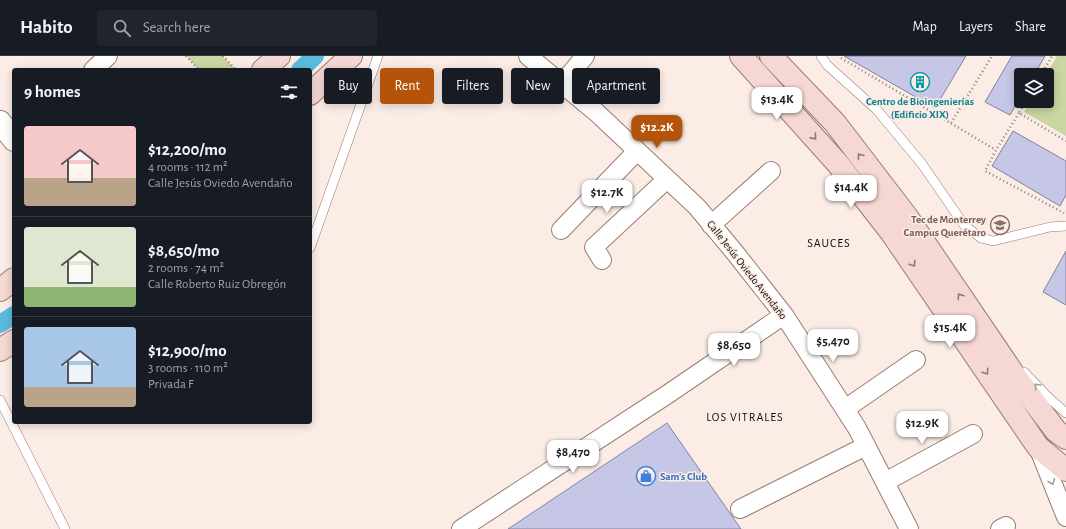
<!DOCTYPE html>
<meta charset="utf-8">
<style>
:root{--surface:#171b24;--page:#20242c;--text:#f1f3f6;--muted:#9ea1a6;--line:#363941;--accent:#b45309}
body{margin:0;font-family:"Alegreya Sans",sans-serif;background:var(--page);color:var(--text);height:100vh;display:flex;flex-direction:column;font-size:15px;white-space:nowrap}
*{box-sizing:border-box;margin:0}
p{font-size:13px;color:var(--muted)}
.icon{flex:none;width:22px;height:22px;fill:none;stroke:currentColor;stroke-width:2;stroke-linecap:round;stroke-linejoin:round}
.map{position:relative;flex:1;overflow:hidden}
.details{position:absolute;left:12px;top:12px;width:300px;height:356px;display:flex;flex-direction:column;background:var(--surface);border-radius:4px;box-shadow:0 2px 10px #0003}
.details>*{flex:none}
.top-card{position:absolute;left:324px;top:12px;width:380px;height:36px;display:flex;gap:8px}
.tools{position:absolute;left:1014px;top:12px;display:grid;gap:8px}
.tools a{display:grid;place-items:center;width:40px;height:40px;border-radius:4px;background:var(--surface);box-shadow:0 2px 10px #0003;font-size:20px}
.price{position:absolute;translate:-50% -34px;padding:0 9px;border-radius:8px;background:#fff;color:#222;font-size:13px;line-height:26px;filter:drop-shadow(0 1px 2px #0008)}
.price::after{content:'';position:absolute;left:50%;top:24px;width:12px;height:9px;margin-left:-6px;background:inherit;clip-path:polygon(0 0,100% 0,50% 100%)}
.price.current{background:var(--accent);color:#fff}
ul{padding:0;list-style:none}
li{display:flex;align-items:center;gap:12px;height:100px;padding:0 12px}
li+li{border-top:1px solid var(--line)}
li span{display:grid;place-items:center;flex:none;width:112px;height:80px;border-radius:4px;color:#555}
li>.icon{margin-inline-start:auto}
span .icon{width:48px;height:48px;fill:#fffc;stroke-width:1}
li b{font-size:17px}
h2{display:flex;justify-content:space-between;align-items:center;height:48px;padding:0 12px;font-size:17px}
.pill{padding:0 14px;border-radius:4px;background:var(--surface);box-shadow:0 2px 10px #0003;font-size:14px;line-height:36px}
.pill.current{background:var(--accent);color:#fff}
header{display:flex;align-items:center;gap:24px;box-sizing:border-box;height:56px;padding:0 20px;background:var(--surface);border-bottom:1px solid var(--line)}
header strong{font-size:19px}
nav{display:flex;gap:22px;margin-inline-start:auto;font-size:14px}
.search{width:280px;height:36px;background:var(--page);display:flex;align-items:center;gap:10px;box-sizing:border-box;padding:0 14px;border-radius:4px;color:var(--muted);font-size:15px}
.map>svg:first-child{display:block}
</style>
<header>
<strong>Habito</strong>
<div class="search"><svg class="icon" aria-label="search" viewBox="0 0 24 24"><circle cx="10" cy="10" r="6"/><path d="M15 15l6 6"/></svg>Search here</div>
<nav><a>Map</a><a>Layers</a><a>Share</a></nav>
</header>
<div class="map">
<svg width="1066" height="473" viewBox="0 0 1066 473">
<rect width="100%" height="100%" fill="#fbede6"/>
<path fill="#cad7a2" d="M186,0h37l13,14h-37z
M1057,0h9v80l-42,-24 7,-11h16v-26h-1z"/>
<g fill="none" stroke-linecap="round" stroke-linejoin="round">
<path stroke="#5abbdf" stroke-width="18" d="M300,14l15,-14
M0,268l14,-9"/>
</g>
<path fill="#c6c7e6" stroke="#8282a0" d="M844,0h122l-31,52z
M1012,0h33l-11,19h-13v21l-11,19 -25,-13z
M1013,75l53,30v34l-6,11 -68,-40z
M1066,195v54l-23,-13z
M667,367l74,106h-233z"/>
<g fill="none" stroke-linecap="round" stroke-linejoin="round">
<g stroke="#9b7c6e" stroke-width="10">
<path id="service" d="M821,0l6,9 50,45 45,54 42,61 17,13 12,3 57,-14 16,-1
M310,192l68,-192
M1024,316l25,26 17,15
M0,344l65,129"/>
</g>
<g stroke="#9b7c6e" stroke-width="20">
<path id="minor" d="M528,0l68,56 101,95 39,47 48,61 73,113 52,101
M93,14l15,-14
M562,28l23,-28
M711,169l60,-54
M561,174l76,-79
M602,204l-8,-13 73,-68
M845,353l71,-49
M1038,391l28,70
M885,426l88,-48
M740,453l126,-63
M461,473l207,-135 116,-79
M1000,473l6,-3"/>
</g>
<g stroke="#9b7c6e" stroke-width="24">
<path id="tertiary" d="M0,66l14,18"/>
</g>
<g stroke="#9b7c6e" stroke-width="24">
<path id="secondary" d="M741,0l97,108 53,68 147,215 28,23
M771,0l64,67 72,94 110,162 39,52 10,7
M263,14l16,-14
M310,38l41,-38
M0,234l14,-11
M0,294l14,-9"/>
</g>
<path stroke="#8a7e78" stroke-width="2.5" stroke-dasharray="1 3" stroke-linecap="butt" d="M186,0l13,14
M223,0l13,14
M841,2l155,92
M1041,19l11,-19
M1026,45l-7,12 47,28
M1019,57l-23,37 -11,21 79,42
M951,67l41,-67"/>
<use href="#service" stroke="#fff" stroke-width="9"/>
<use href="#minor" stroke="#fff" stroke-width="18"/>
<use href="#tertiary" stroke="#fff" stroke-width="22"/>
<use href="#secondary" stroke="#f5d7d3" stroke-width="22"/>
</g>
<defs><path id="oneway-chevron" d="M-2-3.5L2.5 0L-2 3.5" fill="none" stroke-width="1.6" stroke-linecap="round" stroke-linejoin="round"/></defs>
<g stroke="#8f7a76">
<use href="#oneway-chevron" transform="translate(814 81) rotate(48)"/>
<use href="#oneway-chevron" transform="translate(860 100) rotate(-128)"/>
<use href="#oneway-chevron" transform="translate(913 208) rotate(56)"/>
<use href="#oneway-chevron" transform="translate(960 240) rotate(-124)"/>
<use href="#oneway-chevron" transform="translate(986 316) rotate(56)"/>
</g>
<g stroke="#a19d9b">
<use href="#oneway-chevron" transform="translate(1037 330) rotate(-134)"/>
<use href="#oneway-chevron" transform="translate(1052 426) rotate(68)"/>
</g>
<defs>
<g id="building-ring" transform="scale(1)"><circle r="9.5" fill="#fbede6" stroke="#0f9aa8" stroke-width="1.5"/><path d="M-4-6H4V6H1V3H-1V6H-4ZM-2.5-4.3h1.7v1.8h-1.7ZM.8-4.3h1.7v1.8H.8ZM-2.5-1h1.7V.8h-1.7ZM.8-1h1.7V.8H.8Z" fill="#0f9aa8"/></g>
<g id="university-ring" transform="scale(1)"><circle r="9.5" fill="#fbede6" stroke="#8d6e63" stroke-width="1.5"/><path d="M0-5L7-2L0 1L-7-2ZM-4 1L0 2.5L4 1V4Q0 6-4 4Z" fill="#8d6e63"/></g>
<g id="shop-ring" transform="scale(1)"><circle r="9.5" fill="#fbede6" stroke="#3f7fe0" stroke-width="1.5"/><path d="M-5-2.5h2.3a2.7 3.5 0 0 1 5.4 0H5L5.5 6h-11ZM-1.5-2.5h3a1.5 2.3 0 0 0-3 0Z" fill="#3f7fe0"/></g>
</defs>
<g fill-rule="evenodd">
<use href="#building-ring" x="920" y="26"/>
<use href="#university-ring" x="1000" y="169"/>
<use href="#shop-ring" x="646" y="420"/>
</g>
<g text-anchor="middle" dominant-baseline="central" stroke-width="3" stroke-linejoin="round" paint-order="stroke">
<g font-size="11" font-weight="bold" fill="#0d838f" stroke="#fbede6">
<text x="920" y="45">Centro de Bioingenierías<tspan x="920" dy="13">(Edificio XIX)</tspan></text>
</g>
<g font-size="11" font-weight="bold" fill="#785e54" stroke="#fbede6" text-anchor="end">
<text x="986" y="163">Tec de Monterrey<tspan x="986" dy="13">Campus Querétaro</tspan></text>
</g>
<g font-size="11" fill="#130905" stroke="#fbede6">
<text transform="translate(747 214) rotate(52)">Calle Jesús Oviedo Avendaño</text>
</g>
<g font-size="11" font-weight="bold" fill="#366cbe" stroke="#fbede6" text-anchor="start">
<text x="660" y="420">Sam's Club</text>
</g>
<g font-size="12" letter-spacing="1" fill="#130905" stroke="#fbede6">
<text x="829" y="187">SAUCES</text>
<text x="745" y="361">LOS VITRALES</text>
</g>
</g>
</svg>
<div class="tools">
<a><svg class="icon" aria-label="layers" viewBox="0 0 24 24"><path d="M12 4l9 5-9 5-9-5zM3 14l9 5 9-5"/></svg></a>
</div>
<b class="price" style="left:777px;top:65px">$13.4K</b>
<b class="price current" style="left:657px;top:93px">$12.2K</b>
<b class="price" style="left:851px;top:153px">$14.4K</b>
<b class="price" style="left:607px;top:158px">$12.7K</b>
<b class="price" style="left:950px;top:293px">$15.4K</b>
<b class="price" style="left:833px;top:307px">$5,470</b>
<b class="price" style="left:734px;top:311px">$8,650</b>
<b class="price" style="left:922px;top:389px">$12.9K</b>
<b class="price" style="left:573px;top:418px">$8,470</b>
<div class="top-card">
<a class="pill">Buy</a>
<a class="pill current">Rent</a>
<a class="pill">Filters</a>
<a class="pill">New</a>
<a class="pill">Apartment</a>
</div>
<section class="details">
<h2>9 homes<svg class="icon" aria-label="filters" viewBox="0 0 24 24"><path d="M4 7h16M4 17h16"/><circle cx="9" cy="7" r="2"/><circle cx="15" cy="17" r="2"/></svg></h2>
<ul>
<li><span style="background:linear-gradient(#f6c9c9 65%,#b9a48a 0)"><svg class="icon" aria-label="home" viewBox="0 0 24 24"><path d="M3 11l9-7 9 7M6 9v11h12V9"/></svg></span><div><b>$12,200/mo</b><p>4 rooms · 112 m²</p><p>Calle Jesús Oviedo Avendaño</p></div></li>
<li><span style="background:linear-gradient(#dfe7d0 75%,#8fb573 0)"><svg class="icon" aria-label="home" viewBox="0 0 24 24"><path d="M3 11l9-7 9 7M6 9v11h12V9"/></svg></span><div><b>$8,650/mo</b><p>2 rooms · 74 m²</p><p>Calle Roberto Ruiz Obregón</p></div></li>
<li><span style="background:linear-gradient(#a9c7e8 75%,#b9a48a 0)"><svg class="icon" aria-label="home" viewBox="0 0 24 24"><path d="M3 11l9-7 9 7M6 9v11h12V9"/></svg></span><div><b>$12,900/mo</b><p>3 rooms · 110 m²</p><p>Privada F</p></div></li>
</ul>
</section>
</div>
